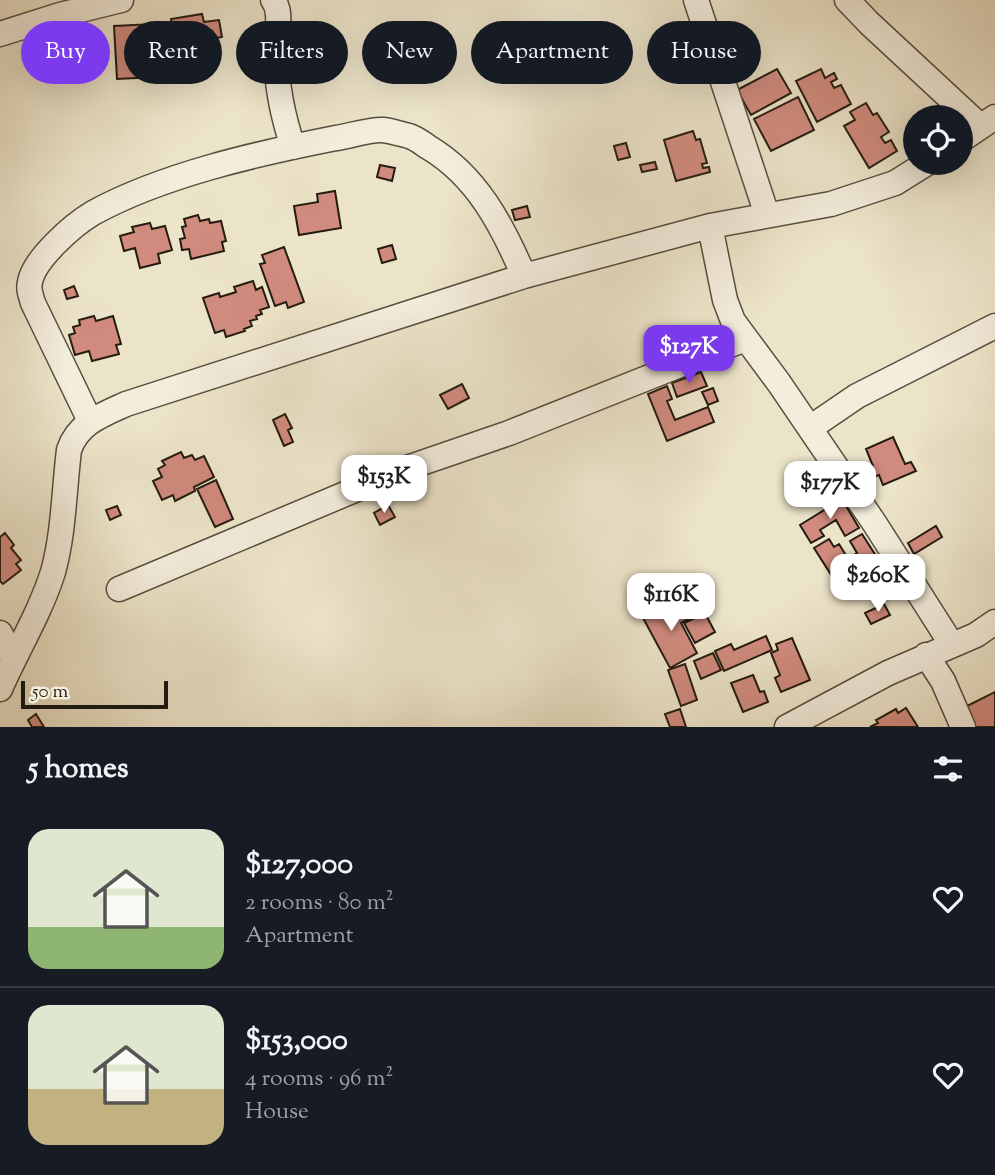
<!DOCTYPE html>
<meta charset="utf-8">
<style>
:root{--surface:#171b24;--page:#242831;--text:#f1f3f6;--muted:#9ea1a6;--line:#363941;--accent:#7c3aed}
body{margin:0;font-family:"Sorts Mill Goudy",serif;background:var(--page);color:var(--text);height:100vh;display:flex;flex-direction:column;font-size:26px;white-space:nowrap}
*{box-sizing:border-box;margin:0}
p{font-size:23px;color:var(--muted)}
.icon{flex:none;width:38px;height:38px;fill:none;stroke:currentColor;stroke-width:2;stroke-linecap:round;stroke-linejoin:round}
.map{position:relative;height:727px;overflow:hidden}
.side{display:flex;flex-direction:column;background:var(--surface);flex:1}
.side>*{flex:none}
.banner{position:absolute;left:21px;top:21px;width:954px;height:63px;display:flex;gap:14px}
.tools{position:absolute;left:903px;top:105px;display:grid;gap:14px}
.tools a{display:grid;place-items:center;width:70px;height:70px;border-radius:50%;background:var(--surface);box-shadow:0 7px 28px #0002;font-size:35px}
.scale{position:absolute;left:21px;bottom:18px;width:147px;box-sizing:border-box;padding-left:7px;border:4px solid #251c11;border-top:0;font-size:19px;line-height:24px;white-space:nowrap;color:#251c11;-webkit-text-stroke:5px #f3eddc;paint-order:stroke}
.price{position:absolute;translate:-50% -60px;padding:0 16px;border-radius:14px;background:#fff;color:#222;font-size:23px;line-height:46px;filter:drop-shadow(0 2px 4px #0008)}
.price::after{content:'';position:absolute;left:50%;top:42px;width:21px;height:16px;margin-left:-10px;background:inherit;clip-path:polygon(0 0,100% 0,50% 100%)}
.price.selected{background:var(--accent);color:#fff}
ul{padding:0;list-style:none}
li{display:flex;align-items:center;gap:21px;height:175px;padding:0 28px}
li+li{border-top:2px solid var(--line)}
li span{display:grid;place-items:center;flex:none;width:196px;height:140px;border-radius:21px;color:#555}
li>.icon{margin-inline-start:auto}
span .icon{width:84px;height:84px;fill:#fffc;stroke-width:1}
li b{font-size:30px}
h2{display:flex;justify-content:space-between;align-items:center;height:84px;padding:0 28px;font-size:30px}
.pill{padding:0 24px;border-radius:32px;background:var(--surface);box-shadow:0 7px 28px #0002;font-size:24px;line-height:63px}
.pill.selected{background:var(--accent);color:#fff}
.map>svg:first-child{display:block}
</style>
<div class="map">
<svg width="995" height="727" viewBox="0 0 995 727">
<rect width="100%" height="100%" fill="#ece4c9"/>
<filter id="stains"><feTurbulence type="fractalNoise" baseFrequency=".00286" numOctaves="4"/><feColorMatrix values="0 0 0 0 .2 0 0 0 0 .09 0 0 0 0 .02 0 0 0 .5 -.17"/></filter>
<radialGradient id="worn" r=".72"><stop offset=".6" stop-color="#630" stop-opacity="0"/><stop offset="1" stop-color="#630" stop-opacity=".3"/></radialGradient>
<path fill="#d08b7e" stroke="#251c11" stroke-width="2" d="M202,14l2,8 15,-2 3,17 -16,3 4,22 -30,5 -9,-48z
M154,24l3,53 -40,2 -3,-53z
M777,69l14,24 -40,22 -14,-25z
M821,69l4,9 9,-5 3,6 -6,3 3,6 7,-3 10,19 -34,18 -21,-41z
M798,97l16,33 -43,21 -17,-32z
M866,103l7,12 4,-2 12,19 -8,5 4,6 6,-3 6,11 -28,17 -25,-42 11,-6 -5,-8z
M693,131l3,9 4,-1 7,24 -5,1 1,4 6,-1 1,5 -34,9 -12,-41z
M626,143l4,14 -12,3 -4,-14z
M655,162l2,7 -15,3 -2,-7z
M380,165l15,3 -3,13 -15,-4z
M335,191l6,37 -42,7 -5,-29 24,-4 -1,-8z
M527,206l3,11 -15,3 -3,-10z
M198,215l2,6 9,-2 1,4 11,-2 5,20 -4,1 2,9 -33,8 -2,-10 -7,1 -2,-11 5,-1 -3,-11 4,-1 -2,-7z
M150,223l2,6 13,-3 7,24 -14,4 2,9 -20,5 -5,-20 -11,3 -4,-15 14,-4 -2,-5z
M392,245l4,14 -14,4 -4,-14z
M284,247l20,55 -16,6 -2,-6 -11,4 -15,-42 5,-1 -3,-8z
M253,281l3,9 6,-3 7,20 -9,3 2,4 -6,2 1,3 -7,2 2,5 -8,3 1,2 -19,6 -2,-7 -9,3 -12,-35 16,-5 1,4 16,-5 -2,-5z
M74,286l4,10 -11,3 -3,-9z
M94,316l2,5 17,-5 8,28 -5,1 3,9 -27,7 -3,-10 -14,4 -6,-20 6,-2 -2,-6 7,-2 -1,-5z
M701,372l6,14 -30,11 -5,-14z
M462,384l7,14 -21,11 -8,-14z
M667,386l5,13 -5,2 8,19 33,-13 6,15 -47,19 -19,-47z
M713,388l5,13 -10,4 -6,-13z
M285,414l7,14 -4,2 5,12 -9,4 -11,-26z
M893,437l12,27 6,-2 5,9 -33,14 -4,-10 -8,3 -4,-10 6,-2 -7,-17z
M181,452l3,6 8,-3 3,5 9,-4 10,21 -20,10 1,4 -20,10 -2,-6 -11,5 -9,-19 9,-4 -4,-8 7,-4 -3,-4z
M216,480l17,39 -18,8 -18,-38z
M842,499l17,29 -14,8 -9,-16 -16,10 4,6 -13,7 -11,-18z
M388,505l7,12 -15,8 -6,-12z
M117,506l4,9 -11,5 -4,-10z
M936,526l6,11 -28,17 -6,-11z
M5,533l9,12 -3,3 10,12 -5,4 5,6 -18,14 -3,-3v-44z
M862,534l16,25 -26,17 -9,-14 14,-9 -7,-12z
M829,539l5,8 5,-3 8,13 -7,4 9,15 -12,8 -23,-36z
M703,596l8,16 -5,3 9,17 -20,11 -11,-20 11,-5 -7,-14z
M677,600l11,19 -7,4 16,30 -27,15 -27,-50z
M884,604l6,11 -19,9 -6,-11z
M766,636l6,14 -48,21 -9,-20 16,-7 3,6z
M792,638l18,42 -29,12 -6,-14 5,-3 -9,-22 7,-3 -2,-6z
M713,653l8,17 -20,9 -7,-18z
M685,664l12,36 -16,6 -13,-36z
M753,675l7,17 4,-1 4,11 -25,10 -12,-29z
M995,692v35h-21l-11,-19z
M906,708l12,19h-48l8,-4 -2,-3 20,-11 2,4z
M680,709l6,18h-16l-5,-13z
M36,714l8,13h-12l-4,-7z"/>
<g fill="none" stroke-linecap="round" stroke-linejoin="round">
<g stroke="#574e3f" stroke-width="27">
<path id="minor" d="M273,0c8,10 5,25 4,37 -3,38 4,74 16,110
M696,0l71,215
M847,0l22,23 111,103
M0,34l60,-19 61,-15
M961,140l34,-23
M710,226l15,74 8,21 46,62 96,141 77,121
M90,421l-57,-118c-2,-7 -5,-14 -3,-21 4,-23 43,-57 63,-69 69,-38 166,-60 243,-75 15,-2 33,-9 47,-8 9,1 18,4 26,6 7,2 13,7 19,11 49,29 74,78 96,129
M810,428l47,-32 138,-70
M119,589l288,-121 102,-35 236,-94
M0,633l13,25
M926,655l17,26 20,46
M0,689c17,-39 40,-76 53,-117 11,-40 11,-82 16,-122 9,-27 33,-35 57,-46l398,-128 186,-50 121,-22 64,-21 32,-20
M787,727l101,-54 88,-38 19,-13"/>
</g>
<use href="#minor" stroke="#f3eddc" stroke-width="24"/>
</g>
<rect width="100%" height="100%" filter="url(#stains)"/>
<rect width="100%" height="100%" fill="url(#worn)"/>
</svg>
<div class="tools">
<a><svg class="icon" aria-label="locate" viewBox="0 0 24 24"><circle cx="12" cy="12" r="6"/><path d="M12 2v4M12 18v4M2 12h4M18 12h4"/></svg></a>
</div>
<div class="scale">50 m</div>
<b class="price selected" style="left:689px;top:385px">$127K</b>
<b class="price" style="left:384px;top:515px">$153K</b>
<b class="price" style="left:830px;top:521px">$177K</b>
<b class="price" style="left:878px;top:614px">$260K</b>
<b class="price" style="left:671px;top:633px">$116K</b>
<div class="banner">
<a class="pill selected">Buy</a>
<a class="pill">Rent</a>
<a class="pill">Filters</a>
<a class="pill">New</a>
<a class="pill">Apartment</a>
<a class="pill">House</a>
</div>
</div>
<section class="side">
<h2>5 homes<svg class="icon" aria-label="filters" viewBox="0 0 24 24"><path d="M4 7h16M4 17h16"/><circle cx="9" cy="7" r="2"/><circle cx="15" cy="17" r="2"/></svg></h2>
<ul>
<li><span style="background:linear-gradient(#dfe7d0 70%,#8fb573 0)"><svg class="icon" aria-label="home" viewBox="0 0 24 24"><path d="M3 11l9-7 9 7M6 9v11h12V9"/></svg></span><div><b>$127,000</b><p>2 rooms · 80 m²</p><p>Apartment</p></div><svg class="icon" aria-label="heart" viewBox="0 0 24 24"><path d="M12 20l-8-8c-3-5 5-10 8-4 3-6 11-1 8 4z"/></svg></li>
<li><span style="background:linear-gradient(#dfe7d0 60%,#c2b280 0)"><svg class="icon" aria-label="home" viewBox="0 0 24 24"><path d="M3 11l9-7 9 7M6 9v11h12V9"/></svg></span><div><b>$153,000</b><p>4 rooms · 96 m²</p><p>House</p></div><svg class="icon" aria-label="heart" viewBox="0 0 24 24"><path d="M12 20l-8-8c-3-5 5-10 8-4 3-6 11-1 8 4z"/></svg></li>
</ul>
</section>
